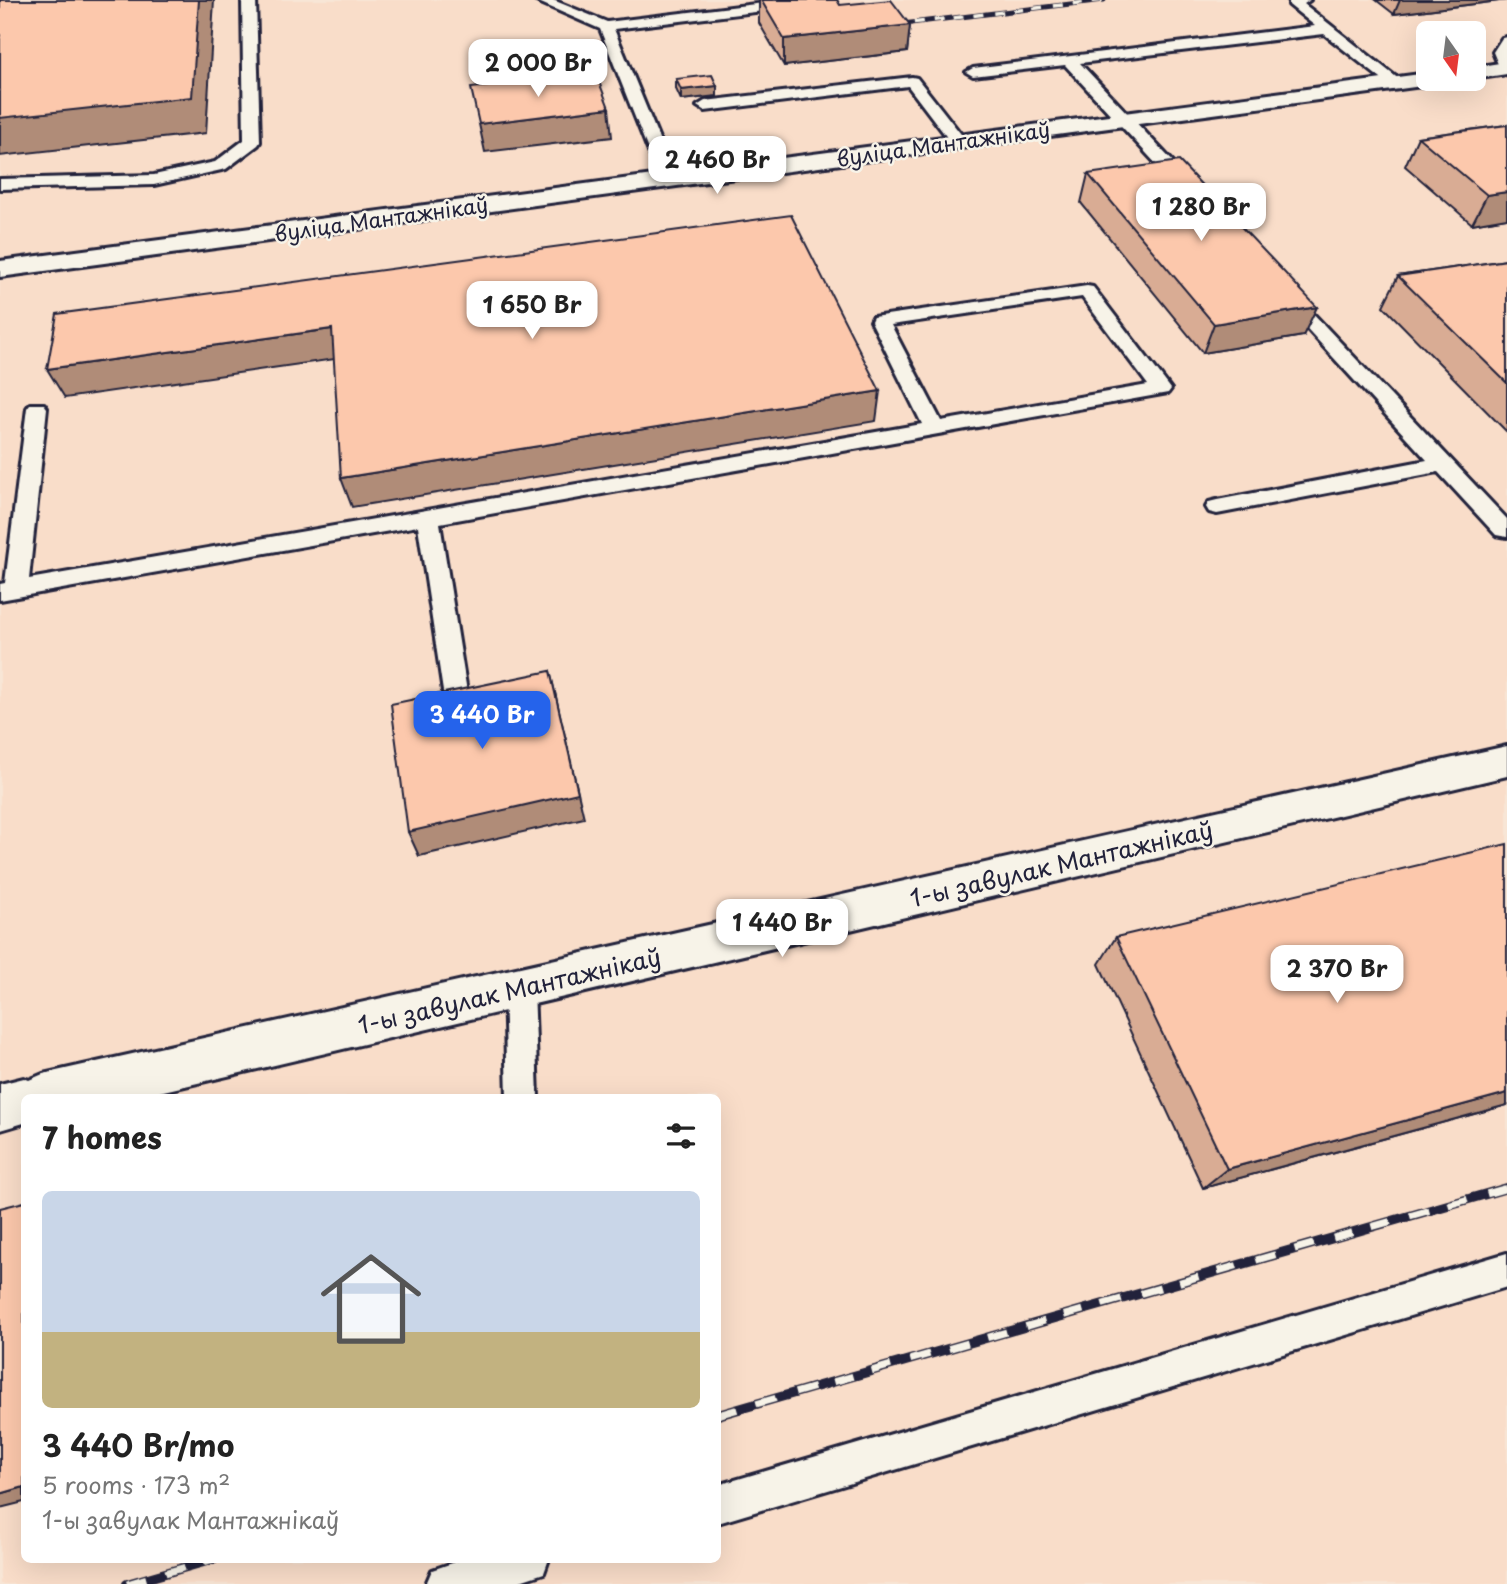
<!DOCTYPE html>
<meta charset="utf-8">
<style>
:root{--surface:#fff;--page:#f2f2f2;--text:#222;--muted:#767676;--line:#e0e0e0;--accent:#2563eb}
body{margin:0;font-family:"Playpen Sans",sans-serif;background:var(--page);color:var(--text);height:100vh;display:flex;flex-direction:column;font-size:26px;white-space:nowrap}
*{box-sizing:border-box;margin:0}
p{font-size:23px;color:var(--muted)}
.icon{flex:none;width:38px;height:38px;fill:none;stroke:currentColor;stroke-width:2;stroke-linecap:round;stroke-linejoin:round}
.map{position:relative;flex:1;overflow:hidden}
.details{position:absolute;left:21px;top:1094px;width:700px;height:469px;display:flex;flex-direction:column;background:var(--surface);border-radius:10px;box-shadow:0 7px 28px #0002}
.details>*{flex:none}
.needle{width:46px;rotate:166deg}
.buttons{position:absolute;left:1416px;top:21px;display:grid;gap:14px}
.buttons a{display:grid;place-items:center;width:70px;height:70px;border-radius:10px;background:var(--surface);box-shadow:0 7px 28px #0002;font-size:35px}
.price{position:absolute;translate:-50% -60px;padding:0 16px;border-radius:14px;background:#fff;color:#222;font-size:23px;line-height:46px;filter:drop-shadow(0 2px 4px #0008)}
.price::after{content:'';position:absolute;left:50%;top:42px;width:21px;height:16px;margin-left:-10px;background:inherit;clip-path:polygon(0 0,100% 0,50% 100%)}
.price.active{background:var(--accent);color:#fff}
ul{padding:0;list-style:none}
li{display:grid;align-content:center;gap:14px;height:371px;padding:0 21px}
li+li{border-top:2px solid var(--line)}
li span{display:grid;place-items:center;height:217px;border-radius:10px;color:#555}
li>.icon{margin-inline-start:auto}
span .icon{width:126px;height:126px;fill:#fffc;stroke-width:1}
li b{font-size:30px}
h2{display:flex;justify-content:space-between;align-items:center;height:84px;padding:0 21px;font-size:30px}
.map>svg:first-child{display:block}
</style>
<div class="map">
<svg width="1507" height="1584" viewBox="0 0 1507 1584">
<rect width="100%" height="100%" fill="#f8e6d6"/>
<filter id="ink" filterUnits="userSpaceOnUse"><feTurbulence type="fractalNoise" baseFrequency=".0143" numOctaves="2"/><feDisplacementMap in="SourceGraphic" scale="14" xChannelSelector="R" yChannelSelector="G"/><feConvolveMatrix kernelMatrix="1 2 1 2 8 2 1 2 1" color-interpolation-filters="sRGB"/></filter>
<g filter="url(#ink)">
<path fill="#f9ddc9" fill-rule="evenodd" d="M0,0h1507v1584h-1507zM1428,33h46v46h-46zM24,1097h694v462h-694z"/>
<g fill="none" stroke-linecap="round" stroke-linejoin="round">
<g stroke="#22223b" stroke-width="6">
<path id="lane" d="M242,0h14l4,142 -2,3 -32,24 -72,16 -154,4v-10l154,-4 61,-13 29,-22z
M534,0h19l54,22 181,-22h41l-7,4 -208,25 62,151 -8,5 -8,-5 -60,-151z
M1289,0h21l-6,4 96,76 2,3 -2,3h-10l-66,-52 -244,29 115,122 2,4 -2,4h-12l-118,-128 -92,11 -7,-4 7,-4 342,-42 -26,-21z
M1507,37v36l-7,-4 -7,-17 9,-14z
M912,77l5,1 47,60 2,3 -2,3h-12l-44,-58 -203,25 -8,-5 8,-5z
M1087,286l6,1 75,98 3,4 -3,4 -728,130 28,175 -3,7 -9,3 -9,-3 -3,-7 -26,-172 -418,74v-16l5,-1 22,-175 3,-4h14l3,4 -18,171 893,-155 -51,-103 2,-4zM1082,297l66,88 -207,36 -50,-96z
M1286,290l6,1 215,228v18l-11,-2 -58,-63 -221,42 -8,-2 -3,-5 3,-5 8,-2 210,-40 -147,-161 -3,-4 3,-4z
M519,974l10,4 5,10 4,109h-31l-3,-109 5,-10z
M1507,1253v34l-789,236v-38z
M464,1559h85l-5,14 -33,11h-85l6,-14z"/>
</g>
<g stroke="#22223b" stroke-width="6">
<path id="street" d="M1507,746v30l-1369,321h-114v26l-24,7v-46l24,-6 5,2 14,-6z"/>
</g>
<g stroke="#22223b" stroke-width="6">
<path id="secondary" d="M1506,62l1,12 -33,5h-3h3v-12z
M1428,73v6h12l-3,5 -1437,193v-16z"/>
</g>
<use href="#lane" fill="#f7f3e8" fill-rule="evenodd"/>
<use href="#street" fill="#f7f3e8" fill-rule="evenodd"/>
<use href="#secondary" fill="#f7f3e8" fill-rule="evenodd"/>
<g stroke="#22223b" stroke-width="5">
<path id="rail-far1" d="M894,25l210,-25"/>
</g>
<g stroke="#22223b" stroke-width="10">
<path id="rail" d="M718,1415l789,-227
M127,1584l87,-25"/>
</g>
<use href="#rail-far1" stroke="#f7f3e8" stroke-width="3.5" stroke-dasharray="10" stroke-linecap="butt"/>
<use href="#rail" stroke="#f7f3e8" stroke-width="7" stroke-dasharray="20" stroke-linecap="butt"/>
</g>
<path fill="#d9ac94" stroke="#22223b" stroke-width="2" d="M759,0h78l3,5 70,20 -3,27 -123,14 -25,-43z
M1376,0h131l-113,14z
M676,79l41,7v10l-36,4 -5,-11z
M1507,125v93l-35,6 -67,-58 13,-29z
M1088,174l215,162 -100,17 -122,-150z
M1507,260v172l-124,-126 15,-30z
M1116,937l391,168 -304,83 -104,-224z"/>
<path fill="#b08c78" stroke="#22223b" stroke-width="2" d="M199,0h15l-8,133 -206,23v-38z
M1400,0h107l-113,14z
M910,25l-3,27 -123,14v-27z
M717,86v10l-36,4v-10z
M609,108l3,29 -127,15 -6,-28z
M1507,192v26l-35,6 15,-29z
M1317,307l-14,29 -100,17 11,-29z
M332,329l10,29 -277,40 -18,-29z
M880,391l-4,30 -524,86 -11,-29z
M550,671l34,147 -165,38 -11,-24z
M1507,1093v12l-304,83 24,-19z
M24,1487v15l-24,6v-14z"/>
<path fill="#fcc8ac" stroke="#22223b" stroke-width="2" d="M0,0h199l-7,97 -192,21z
M761,0h76l3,5 51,-5 19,25 -126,14z
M596,74l13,34 -130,16 -8,-36z
M712,75l5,11 -36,4 -5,-11z
M1507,125v67l-20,3 -69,-58z
M1179,161l138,146 -103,17 -126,-150z
M791,215l89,176 -539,87 -9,-149 -285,40 10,-55z
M1507,260v123l-109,-107z
M550,671l28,122 -170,39 -17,-128z
M1507,844v249l-280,76 -111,-232z
M24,1202v285l-24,7v-286z"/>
</g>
<g text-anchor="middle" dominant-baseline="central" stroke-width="5" stroke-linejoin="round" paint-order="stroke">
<g font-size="21" fill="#22223b" stroke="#f7f3e8">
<text transform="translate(943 143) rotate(-8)">вуліца Мантажнікаў</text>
<text transform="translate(381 218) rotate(-8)">вуліца Мантажнікаў</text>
</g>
<g font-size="24" fill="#22223b" stroke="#f7f3e8">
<text transform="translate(1061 863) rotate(-13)">1-ы завулак Мантажнікаў</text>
<text transform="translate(509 990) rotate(-13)">1-ы завулак Мантажнікаў</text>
</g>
</g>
</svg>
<div class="buttons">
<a><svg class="needle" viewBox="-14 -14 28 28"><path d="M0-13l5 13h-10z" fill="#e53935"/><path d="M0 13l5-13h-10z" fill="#767676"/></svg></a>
</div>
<b class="price" style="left:538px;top:99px">2 000 Br</b>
<b class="price" style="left:717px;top:196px">2 460 Br</b>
<b class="price" style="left:1201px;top:243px">1 280 Br</b>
<b class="price" style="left:532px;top:341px">1 650 Br</b>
<b class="price active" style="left:482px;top:751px">3 440 Br</b>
<b class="price" style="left:782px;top:959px">1 440 Br</b>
<b class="price" style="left:1337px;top:1005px">2 370 Br</b>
<section class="details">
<h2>7 homes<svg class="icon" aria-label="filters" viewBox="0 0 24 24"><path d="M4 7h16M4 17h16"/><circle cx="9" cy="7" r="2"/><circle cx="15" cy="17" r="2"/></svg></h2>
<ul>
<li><span style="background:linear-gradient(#c9d6e8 65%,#c2b280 0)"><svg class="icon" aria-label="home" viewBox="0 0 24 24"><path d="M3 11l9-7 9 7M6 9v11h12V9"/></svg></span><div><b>3 440 Br/mo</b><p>5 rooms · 173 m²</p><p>1-ы завулак Мантажнікаў</p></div></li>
</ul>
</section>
</div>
